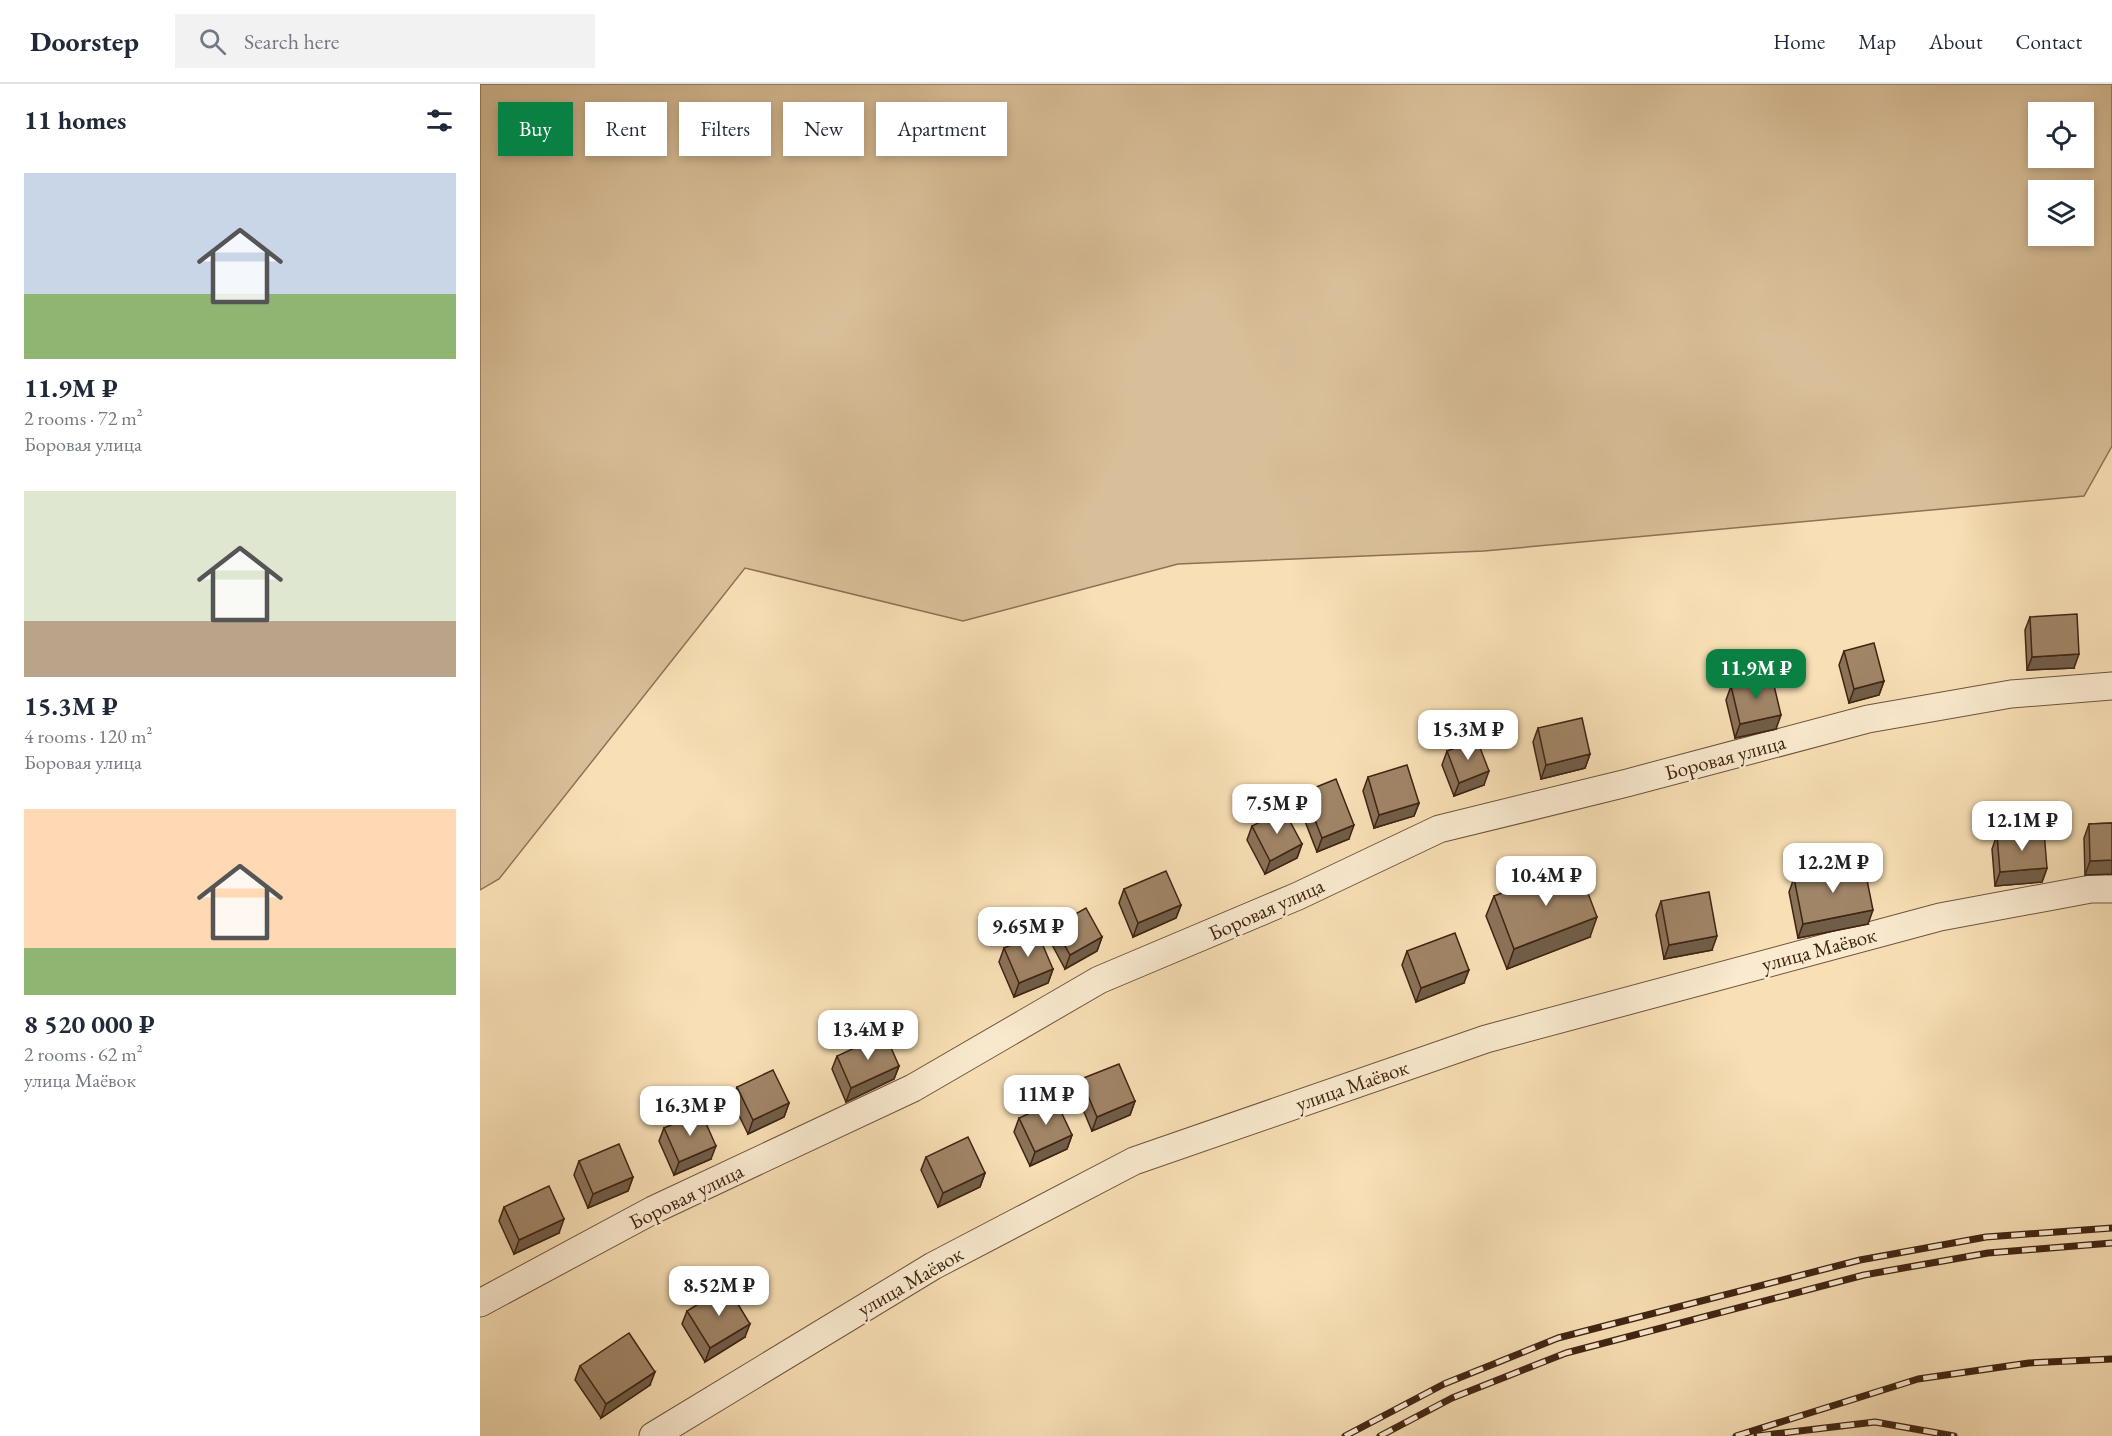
<!DOCTYPE html>
<meta charset="utf-8">
<style>
:root{--surface:#fff;--page:#f2f2f3;--text:#1f2937;--muted:#747a83;--line:#e0e1e3;--accent:#0b8043}
body{margin:0;font-family:"EB Garamond",serif;background:var(--page);color:var(--text);height:100vh;display:flex;flex-direction:column;font-size:22px;white-space:nowrap}
*{box-sizing:border-box;margin:0}
p{font-size:20px;color:var(--muted)}
.icon{flex:none;width:33px;height:33px;fill:none;stroke:currentColor;stroke-width:2;stroke-linecap:round;stroke-linejoin:round}
.map{position:relative;flex:1;overflow:hidden}
.drawer{display:flex;flex-direction:column;background:var(--surface);width:480px}
.drawer>*{flex:none}
.top-card{position:absolute;left:18px;top:18px;width:570px;height:54px;display:flex;gap:12px}
.buttons{position:absolute;left:1548px;top:18px;display:grid;gap:12px}
.buttons a{display:grid;place-items:center;width:66px;height:66px;border-radius:0px;background:var(--surface);box-shadow:0 3px 9px #0003;font-size:30px}
.price{position:absolute;translate:-50% -51px;padding:0 14px;border-radius:12px;background:#fff;color:#222;font-size:20px;line-height:39px;filter:drop-shadow(0 2px 3px #0008)}
.price::after{content:'';position:absolute;left:50%;top:36px;width:18px;height:14px;margin-left:-9px;background:inherit;clip-path:polygon(0 0,100% 0,50% 100%)}
.price.selected{background:var(--accent);color:#fff}
ul{padding:0;list-style:none}
li{display:grid;align-content:center;gap:12px;height:318px;padding:0 24px}
li span{display:grid;place-items:center;height:186px;border-radius:0px;color:#555}
li>.icon{margin-inline-start:auto}
span .icon{width:108px;height:108px;fill:#fffc;stroke-width:1}
li b{font-size:26px}
h2{display:flex;justify-content:space-between;align-items:center;height:72px;padding:0 24px;font-size:26px}
.tag{padding:0 21px;border-radius:0px;background:var(--surface);box-shadow:0 3px 9px #0003;font-size:21px;line-height:54px}
.tag.selected{background:var(--accent);color:#fff}
header{display:flex;align-items:center;gap:36px;box-sizing:border-box;height:84px;padding:0 30px;background:var(--surface);border-bottom:2px solid var(--line)}
header strong{font-size:28px}
nav{display:flex;gap:33px;margin-inline-start:auto;font-size:21px}
.search{width:420px;height:54px;background:var(--page);display:flex;align-items:center;gap:15px;box-sizing:border-box;padding:0 21px;border-radius:0px;color:var(--muted);font-size:22px}
main{display:flex;flex:1;min-height:0}
.map>svg:first-child{display:block}
</style>
<header>
<strong>Doorstep</strong>
<div class="search"><svg class="icon" aria-label="search" viewBox="0 0 24 24"><circle cx="10" cy="10" r="6"/><path d="M15 15l6 6"/></svg>Search here</div>
<nav><a>Home</a><a>Map</a><a>About</a><a>Contact</a></nav>
</header>
<main>
<section class="drawer">
<h2>11 homes<svg class="icon" aria-label="filters" viewBox="0 0 24 24"><path d="M4 7h16M4 17h16"/><circle cx="9" cy="7" r="2"/><circle cx="15" cy="17" r="2"/></svg></h2>
<ul>
<li><span style="background:linear-gradient(#c9d6e8 65%,#8fb573 0)"><svg class="icon" aria-label="home" viewBox="0 0 24 24"><path d="M3 11l9-7 9 7M6 9v11h12V9"/></svg></span><div><b>11.9M ₽</b><p>2 rooms · 72 m²</p><p>Боровая улица</p></div></li>
<li><span style="background:linear-gradient(#dfe7d0 70%,#b9a48a 0)"><svg class="icon" aria-label="home" viewBox="0 0 24 24"><path d="M3 11l9-7 9 7M6 9v11h12V9"/></svg></span><div><b>15.3M ₽</b><p>4 rooms · 120 m²</p><p>Боровая улица</p></div></li>
<li><span style="background:linear-gradient(#ffd9b3 75%,#8fb573 0)"><svg class="icon" aria-label="home" viewBox="0 0 24 24"><path d="M3 11l9-7 9 7M6 9v11h12V9"/></svg></span><div><b>8 520 000 ₽</b><p>2 rooms · 62 m²</p><p>улица Маёвок</p></div></li>
</ul>
</section>
<div class="map">
<svg width="1632" height="1352" viewBox="0 0 1632 1352">
<rect width="100%" height="100%" fill="#f8dfb5"/>
<filter id="stains"><feTurbulence type="fractalNoise" baseFrequency=".00333" numOctaves="4"/><feColorMatrix values="0 0 0 0 .2 0 0 0 0 .09 0 0 0 0 .02 0 0 0 .5 -.17"/></filter>
<radialGradient id="worn" r=".72"><stop offset=".6" stop-color="#630" stop-opacity="0"/><stop offset="1" stop-color="#630" stop-opacity=".3"/></radialGradient>
<path fill="#d9bf99" stroke="#8c7256" stroke-width="1.5" fill-rule="evenodd" d="M0,0h1632v362l-28,50 -600,55 -306,13 -215,57 -218,-53 -246,311 -19,11zM1558,28h46v46h-46zM1558,106h46v46h-46z"/>
<g fill="none" stroke-linecap="round" stroke-linejoin="round">
<g stroke="#6e533b" stroke-width="29">
<path id="minor" d="M0,1219l173,-93 260,-122 186,-108 199,-84 141,-67 188,-46 241,-64 143,-25 101,-8
M173,1352l280,-170 201,-105 352,-122 454,-122 151,-28h21"/>
</g>
<use href="#minor" stroke="#faeacf" stroke-width="27"/>
<g stroke="#402412" stroke-width="7">
<path id="rail" d="M865,1352l99,-52 114,-46 302,-78 126,-23 126,-9
M900,1352l72,-38 114,-45 298,-78 124,-22 124,-10
M1256,1352l182,-57 111,-16 83,-4
M1277,1352l118,-14 79,14"/>
</g>
<use href="#rail" stroke="#faeacf" stroke-width="4.5" stroke-dasharray="14" stroke-linecap="butt"/>
</g>
<path fill="#8a7259" stroke="#402412" stroke-width="1.5" d="M1550,533l44,51 -47,2 -2,-40z
M1364,567l40,30 -5,14 -30,8 -10,-38z
M1251,602l45,43 -41,9 -9,-38z
M1058,644l52,26 -5,14 -44,11 -8,-37z
M967,667l37,34 -30,11 -12,-31z
M888,693l51,26 -5,13 -40,12 -11,-37z
M824,708l45,47 -32,13 -18,-46z
M1632,739v51l-27,1 -1,-37 5,-14z
M772,742l50,18 -5,14 -32,16 -18,-34z
M1517,751l50,33 -5,14 -47,4 -3,-37z
M1314,794l74,46 -70,14 -9,-46z
M644,805l57,16 -5,13 -43,19 -14,-34z
M1014,812l96,41 -83,32 -21,-53z
M1181,817l51,49 -48,9 -8,-44z
M574,842l48,11 -5,14 -32,18 -16,-30z
M524,864l49,21 -5,14 -34,14 -15,-35z
M927,867l57,32 -48,19 -14,-37z
M357,972l62,10 -5,13 -48,23 -14,-33z
M601,995l54,22 -5,14 -38,16 -16,-38z
M257,1003l52,16 -5,14 -36,17 -16,-33z
M539,1034l53,17 -5,14 -37,17 -16,-34z
M184,1044l47,31 -37,16 -15,-34z
M446,1073l59,16 -5,14 -42,20 -17,-37z
M99,1077l54,16 -5,14 -40,17 -14,-33z
M24,1123l55,26 -45,21 -15,-33z
M207,1227l58,26 -40,25 -23,-38z
M100,1282l70,19 -49,33 -26,-38z"/>
<path fill="#705d48" stroke="#402412" stroke-width="1.5" d="M1599,570l-5,14 -47,2 5,-13z
M1404,597l-5,14 -30,8 5,-14z
M1301,631l-5,14 -41,9 5,-14z
M1110,670l-5,14 -44,11 5,-14z
M1009,687l-5,14 -30,11 5,-13z
M939,719l-5,13 -40,12 5,-13z
M874,741l-5,14 -32,13 5,-14z
M822,760l-5,14 -32,16 5,-13z
M1632,776v14l-27,1 5,-14z
M1567,784l-5,14 -47,4 5,-14z
M701,821l-5,13 -43,19 5,-14z
M1393,826l-5,14 -70,14 5,-14z
M1117,833l-7,20 -83,32 7,-20z
M1237,852l-5,14 -48,9 5,-14z
M622,853l-5,14 -32,18 5,-14z
M573,885l-5,14 -34,14 5,-14z
M989,886l-5,13 -48,19 5,-14z
M419,982l-5,13 -48,23 5,-14z
M655,1017l-5,14 -38,16 5,-14z
M309,1019l-5,14 -36,17 5,-14z
M592,1051l-5,14 -37,17 5,-14z
M236,1062l-5,13 -37,16 5,-13z
M505,1089l-5,14 -42,20 5,-14z
M153,1093l-5,14 -40,17 5,-14z
M84,1135l-5,14 -45,21 5,-14z
M270,1240l-5,13 -40,25 5,-14z
M175,1288l-5,13 -49,33 5,-14z"/>
<path fill="#a08567" stroke="#402412" stroke-width="1.5" d="M1597,530l2,40 -47,3 -2,-40z
M1394,559l10,38 -30,8 -10,-38z
M1292,593l9,38 -41,9 -9,-38z
M1102,634l8,36 -44,11 -8,-37z
M997,656l12,31 -30,12 -12,-32z
M927,681l12,38 -40,12 -11,-38z
M856,695l18,46 -32,13 -18,-46z
M804,726l18,34 -32,17 -18,-35z
M1632,739v37l-22,1 -1,-37z
M1564,747l3,37 -47,4 -3,-37z
M1097,780l20,53 -83,32 -20,-53z
M1384,781l9,45 -70,14 -9,-46z
M686,787l15,34 -43,18 -14,-34z
M1229,808l8,44 -48,9 -8,-44z
M606,824l16,29 -32,18 -16,-29z
M975,849l14,37 -48,18 -14,-37z
M558,850l15,35 -34,14 -15,-35z
M405,950l14,32 -48,22 -14,-32z
M639,980l16,37 -38,16 -16,-38z
M293,986l16,33 -36,17 -16,-33z
M576,1017l16,34 -37,17 -16,-34z
M221,1028l15,34 -37,16 -15,-34z
M488,1053l17,36 -42,20 -17,-36z
M139,1060l14,33 -40,17 -14,-33z
M69,1102l15,33 -45,21 -15,-33z
M247,1202l23,38 -40,24 -23,-37z
M149,1249l26,39 -49,32 -26,-38z"/>
<g text-anchor="middle" dominant-baseline="central" stroke-width="5" stroke-linejoin="round" paint-order="stroke">
<g font-size="21" fill="#402412" stroke="#faeacf">
<text transform="translate(1245 673) rotate(-15)">Боровая улица</text>
<text transform="translate(786 825) rotate(-24)">Боровая улица</text>
<text transform="translate(1339 865) rotate(-15)">улица Маёвок</text>
<text transform="translate(872 1001) rotate(-19)">улица Маёвок</text>
<text transform="translate(206 1112) rotate(-26)">Боровая улица</text>
<text transform="translate(430 1197) rotate(-30)">улица Маёвок</text>
</g>
</g>
<rect width="100%" height="100%" filter="url(#stains)"/>
<rect width="100%" height="100%" fill="url(#worn)"/>
</svg>
<div class="buttons">
<a><svg class="icon" aria-label="locate" viewBox="0 0 24 24"><circle cx="12" cy="12" r="6"/><path d="M12 2v4M12 18v4M2 12h4M18 12h4"/></svg></a>
<a><svg class="icon" aria-label="layers" viewBox="0 0 24 24"><path d="M12 4l9 5-9 5-9-5zM3 14l9 5 9-5"/></svg></a>
</div>
<b class="price selected" style="left:1276px;top:616px">11.9M ₽</b>
<b class="price" style="left:988px;top:677px">15.3M ₽</b>
<b class="price" style="left:797px;top:751px">7.5M ₽</b>
<b class="price" style="left:1542px;top:768px">12.1M ₽</b>
<b class="price" style="left:1353px;top:810px">12.2M ₽</b>
<b class="price" style="left:1066px;top:823px">10.4M ₽</b>
<b class="price" style="left:548px;top:874px">9.65M ₽</b>
<b class="price" style="left:388px;top:977px">13.4M ₽</b>
<b class="price" style="left:566px;top:1042px">11M ₽</b>
<b class="price" style="left:210px;top:1053px">16.3M ₽</b>
<b class="price" style="left:239px;top:1233px">8.52M ₽</b>
<div class="top-card">
<a class="tag selected">Buy</a>
<a class="tag">Rent</a>
<a class="tag">Filters</a>
<a class="tag">New</a>
<a class="tag">Apartment</a>
</div>
</div>
</main>
